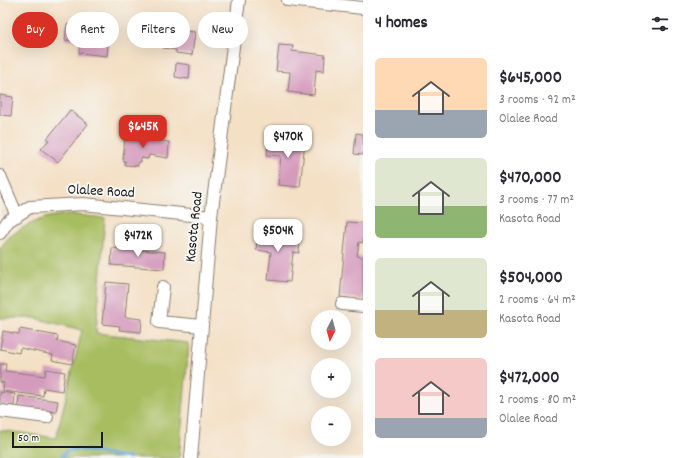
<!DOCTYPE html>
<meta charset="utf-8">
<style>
:root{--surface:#fff;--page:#f2f2f3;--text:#2b2b33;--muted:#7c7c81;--accent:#d93025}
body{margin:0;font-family:Dekko,sans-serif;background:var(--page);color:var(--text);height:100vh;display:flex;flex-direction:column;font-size:15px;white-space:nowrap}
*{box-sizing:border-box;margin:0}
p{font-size:13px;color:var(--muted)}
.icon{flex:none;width:22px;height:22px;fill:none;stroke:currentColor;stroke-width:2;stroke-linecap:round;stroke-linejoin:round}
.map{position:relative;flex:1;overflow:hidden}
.panel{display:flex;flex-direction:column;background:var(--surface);width:320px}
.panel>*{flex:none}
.banner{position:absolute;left:12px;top:12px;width:291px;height:36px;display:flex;gap:8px}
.needle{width:26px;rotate:186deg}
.buttons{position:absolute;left:311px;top:310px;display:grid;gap:8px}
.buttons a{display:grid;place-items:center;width:40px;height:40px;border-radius:50%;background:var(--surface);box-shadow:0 4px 16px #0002;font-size:20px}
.scale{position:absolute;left:12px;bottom:10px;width:91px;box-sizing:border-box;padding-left:4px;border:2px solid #1c1c1c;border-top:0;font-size:11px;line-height:14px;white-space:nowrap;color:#1c1c1c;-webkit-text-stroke:3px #f6f6f2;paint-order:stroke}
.price{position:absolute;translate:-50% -34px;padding:0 9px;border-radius:8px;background:#fff;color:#222;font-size:13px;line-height:26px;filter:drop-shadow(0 1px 2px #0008)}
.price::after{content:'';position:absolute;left:50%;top:24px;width:12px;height:9px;margin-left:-6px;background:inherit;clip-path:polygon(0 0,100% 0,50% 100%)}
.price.on{background:var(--accent);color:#fff}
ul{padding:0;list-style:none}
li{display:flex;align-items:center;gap:12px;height:100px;padding:0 12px}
li span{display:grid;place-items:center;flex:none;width:112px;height:80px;border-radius:6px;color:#555}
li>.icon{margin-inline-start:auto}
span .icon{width:48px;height:48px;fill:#fffc;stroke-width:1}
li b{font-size:17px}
h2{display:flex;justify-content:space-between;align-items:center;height:48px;padding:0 12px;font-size:17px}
.chip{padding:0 14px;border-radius:18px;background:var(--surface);box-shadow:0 4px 16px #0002;font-size:14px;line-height:36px}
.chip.on{background:var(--accent);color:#fff}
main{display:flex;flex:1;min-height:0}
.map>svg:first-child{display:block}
</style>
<main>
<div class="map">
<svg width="363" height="458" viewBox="0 0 363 458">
<rect width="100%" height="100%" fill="#f6f6f2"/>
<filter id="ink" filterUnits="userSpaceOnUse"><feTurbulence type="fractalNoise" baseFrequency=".025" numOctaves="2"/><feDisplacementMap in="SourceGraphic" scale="8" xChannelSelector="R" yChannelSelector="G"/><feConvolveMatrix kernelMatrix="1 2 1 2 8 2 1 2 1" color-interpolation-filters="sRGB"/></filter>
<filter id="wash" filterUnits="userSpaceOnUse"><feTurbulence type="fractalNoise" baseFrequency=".012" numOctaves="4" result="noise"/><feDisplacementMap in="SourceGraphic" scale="16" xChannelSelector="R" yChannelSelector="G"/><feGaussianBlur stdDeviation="0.9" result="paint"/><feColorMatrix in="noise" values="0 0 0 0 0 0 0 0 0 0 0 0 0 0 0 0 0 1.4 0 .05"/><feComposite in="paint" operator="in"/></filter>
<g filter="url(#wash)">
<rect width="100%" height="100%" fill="#f4e0c5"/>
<path fill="#a8bd61" stroke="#626c3e" d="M66,214l39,4 -9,115 93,10 -10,115h-179v-28l56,8 26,-108 -48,-12h-34v-70l10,-12 16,-10 18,-8z"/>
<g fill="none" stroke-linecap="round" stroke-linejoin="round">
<path stroke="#609fd2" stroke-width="3.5" d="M61,458l6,-7 10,-2 52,9"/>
</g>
<g id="blocks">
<path fill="#d59bbd" d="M79,22l31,3 -3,31 -28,-3 1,-12 -15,-1 2,-16 12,2z
M166,29l29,3 -3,23 -16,-2v-3l-13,-2z
M279,45l14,1 -1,5 33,4 -1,16 -8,-1 -2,25 -26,-3 2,-20 -14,-1z
M176,63l14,2 -1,14 -14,-2z
M0,95l13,2 -2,19 -11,-1z
M70,110l18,14 -30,38 -17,-13 8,-9 -2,-1z
M132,132l19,3v5l18,2 -1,16 -19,-3 -1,4 -7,-1v4h-3v4l-13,-1v-4l-2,-1 2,-23 7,1z
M356,133l7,1v21l-9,-1z
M269,134l18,1v5l18,1 -5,46 -22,-2 3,-29 -14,-1z
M347,222l16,1v20l-4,-1 -2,14 6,1v43l-23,-3z
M258,229l19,2 -1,5 24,2 -1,15 -6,-1 -3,30 -22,-2 3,-28 -15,-2z
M112,248l53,4 -1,17 -53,-4z
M106,282l22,2 -3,33 17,2 -1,13 -22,-2 1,-4 -18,-2z
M20,329l38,7 -1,5 19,4 -4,19 -20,-4 1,-5 -33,-7 -1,5 -19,-4 3,-18 16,3z
M0,364h6l-1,7 40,5 1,-7 19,3 -3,19 -18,-3 -1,8 -40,-5 1,-8 -4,-1z
M0,392l15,2 -1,12 -14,-1z
M19,396l39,5 -2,11 -38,-5z"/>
</g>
</g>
<g filter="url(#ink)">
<use href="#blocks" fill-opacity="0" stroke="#887e70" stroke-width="1"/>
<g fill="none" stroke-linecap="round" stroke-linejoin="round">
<g stroke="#887e70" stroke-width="14">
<path id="minor" d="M288,0l75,8
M0,176l17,40
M0,233l8,-12 22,-14 53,-3 128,13
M163,287l-4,35 43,4
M342,304l21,2
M0,411l47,6
M191,458l20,-241 28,-217"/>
</g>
<use href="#minor" stroke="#fff" stroke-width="12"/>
</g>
</g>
<g text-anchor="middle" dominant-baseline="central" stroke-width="4" stroke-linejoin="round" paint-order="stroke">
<g font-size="15" fill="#1c1c1c" stroke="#f6f6f2">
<text transform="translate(101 192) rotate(3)">Olalee Road</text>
<text transform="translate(195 227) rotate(-84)">Kasota Road</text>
</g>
</g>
</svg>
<div class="buttons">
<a><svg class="needle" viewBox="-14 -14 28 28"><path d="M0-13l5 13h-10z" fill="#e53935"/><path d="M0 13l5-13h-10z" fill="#7c7c81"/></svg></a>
<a>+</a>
<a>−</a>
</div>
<div class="scale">50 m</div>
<b class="price on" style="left:143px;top:149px">$645K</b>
<b class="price" style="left:288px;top:159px">$470K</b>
<b class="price" style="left:278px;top:253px">$504K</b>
<b class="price" style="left:138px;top:258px">$472K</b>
<div class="banner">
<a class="chip on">Buy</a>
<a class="chip">Rent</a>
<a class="chip">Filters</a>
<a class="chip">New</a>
</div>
</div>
<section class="panel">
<h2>4 homes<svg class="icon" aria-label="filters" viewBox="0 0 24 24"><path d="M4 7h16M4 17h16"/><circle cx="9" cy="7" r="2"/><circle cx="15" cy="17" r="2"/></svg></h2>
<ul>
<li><span style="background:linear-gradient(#ffd9b3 65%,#9aa5b1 0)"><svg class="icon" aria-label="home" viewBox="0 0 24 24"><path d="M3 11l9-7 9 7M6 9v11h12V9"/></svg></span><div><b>$645,000</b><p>3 rooms · 92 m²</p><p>Olalee Road</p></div></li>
<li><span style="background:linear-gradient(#dfe7d0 60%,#8fb573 0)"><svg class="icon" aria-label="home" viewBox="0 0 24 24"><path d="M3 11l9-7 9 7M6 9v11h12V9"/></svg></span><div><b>$470,000</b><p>3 rooms · 77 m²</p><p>Kasota Road</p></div></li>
<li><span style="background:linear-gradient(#dfe7d0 65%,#c2b280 0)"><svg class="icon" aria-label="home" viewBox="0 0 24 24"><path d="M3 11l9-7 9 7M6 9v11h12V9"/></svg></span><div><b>$504,000</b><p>2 rooms · 64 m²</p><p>Kasota Road</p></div></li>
<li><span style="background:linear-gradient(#f6c9c9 75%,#9aa5b1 0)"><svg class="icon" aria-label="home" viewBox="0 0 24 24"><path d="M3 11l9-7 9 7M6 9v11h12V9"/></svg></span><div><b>$472,000</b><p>2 rooms · 80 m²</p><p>Olalee Road</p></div></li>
</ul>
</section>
</main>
